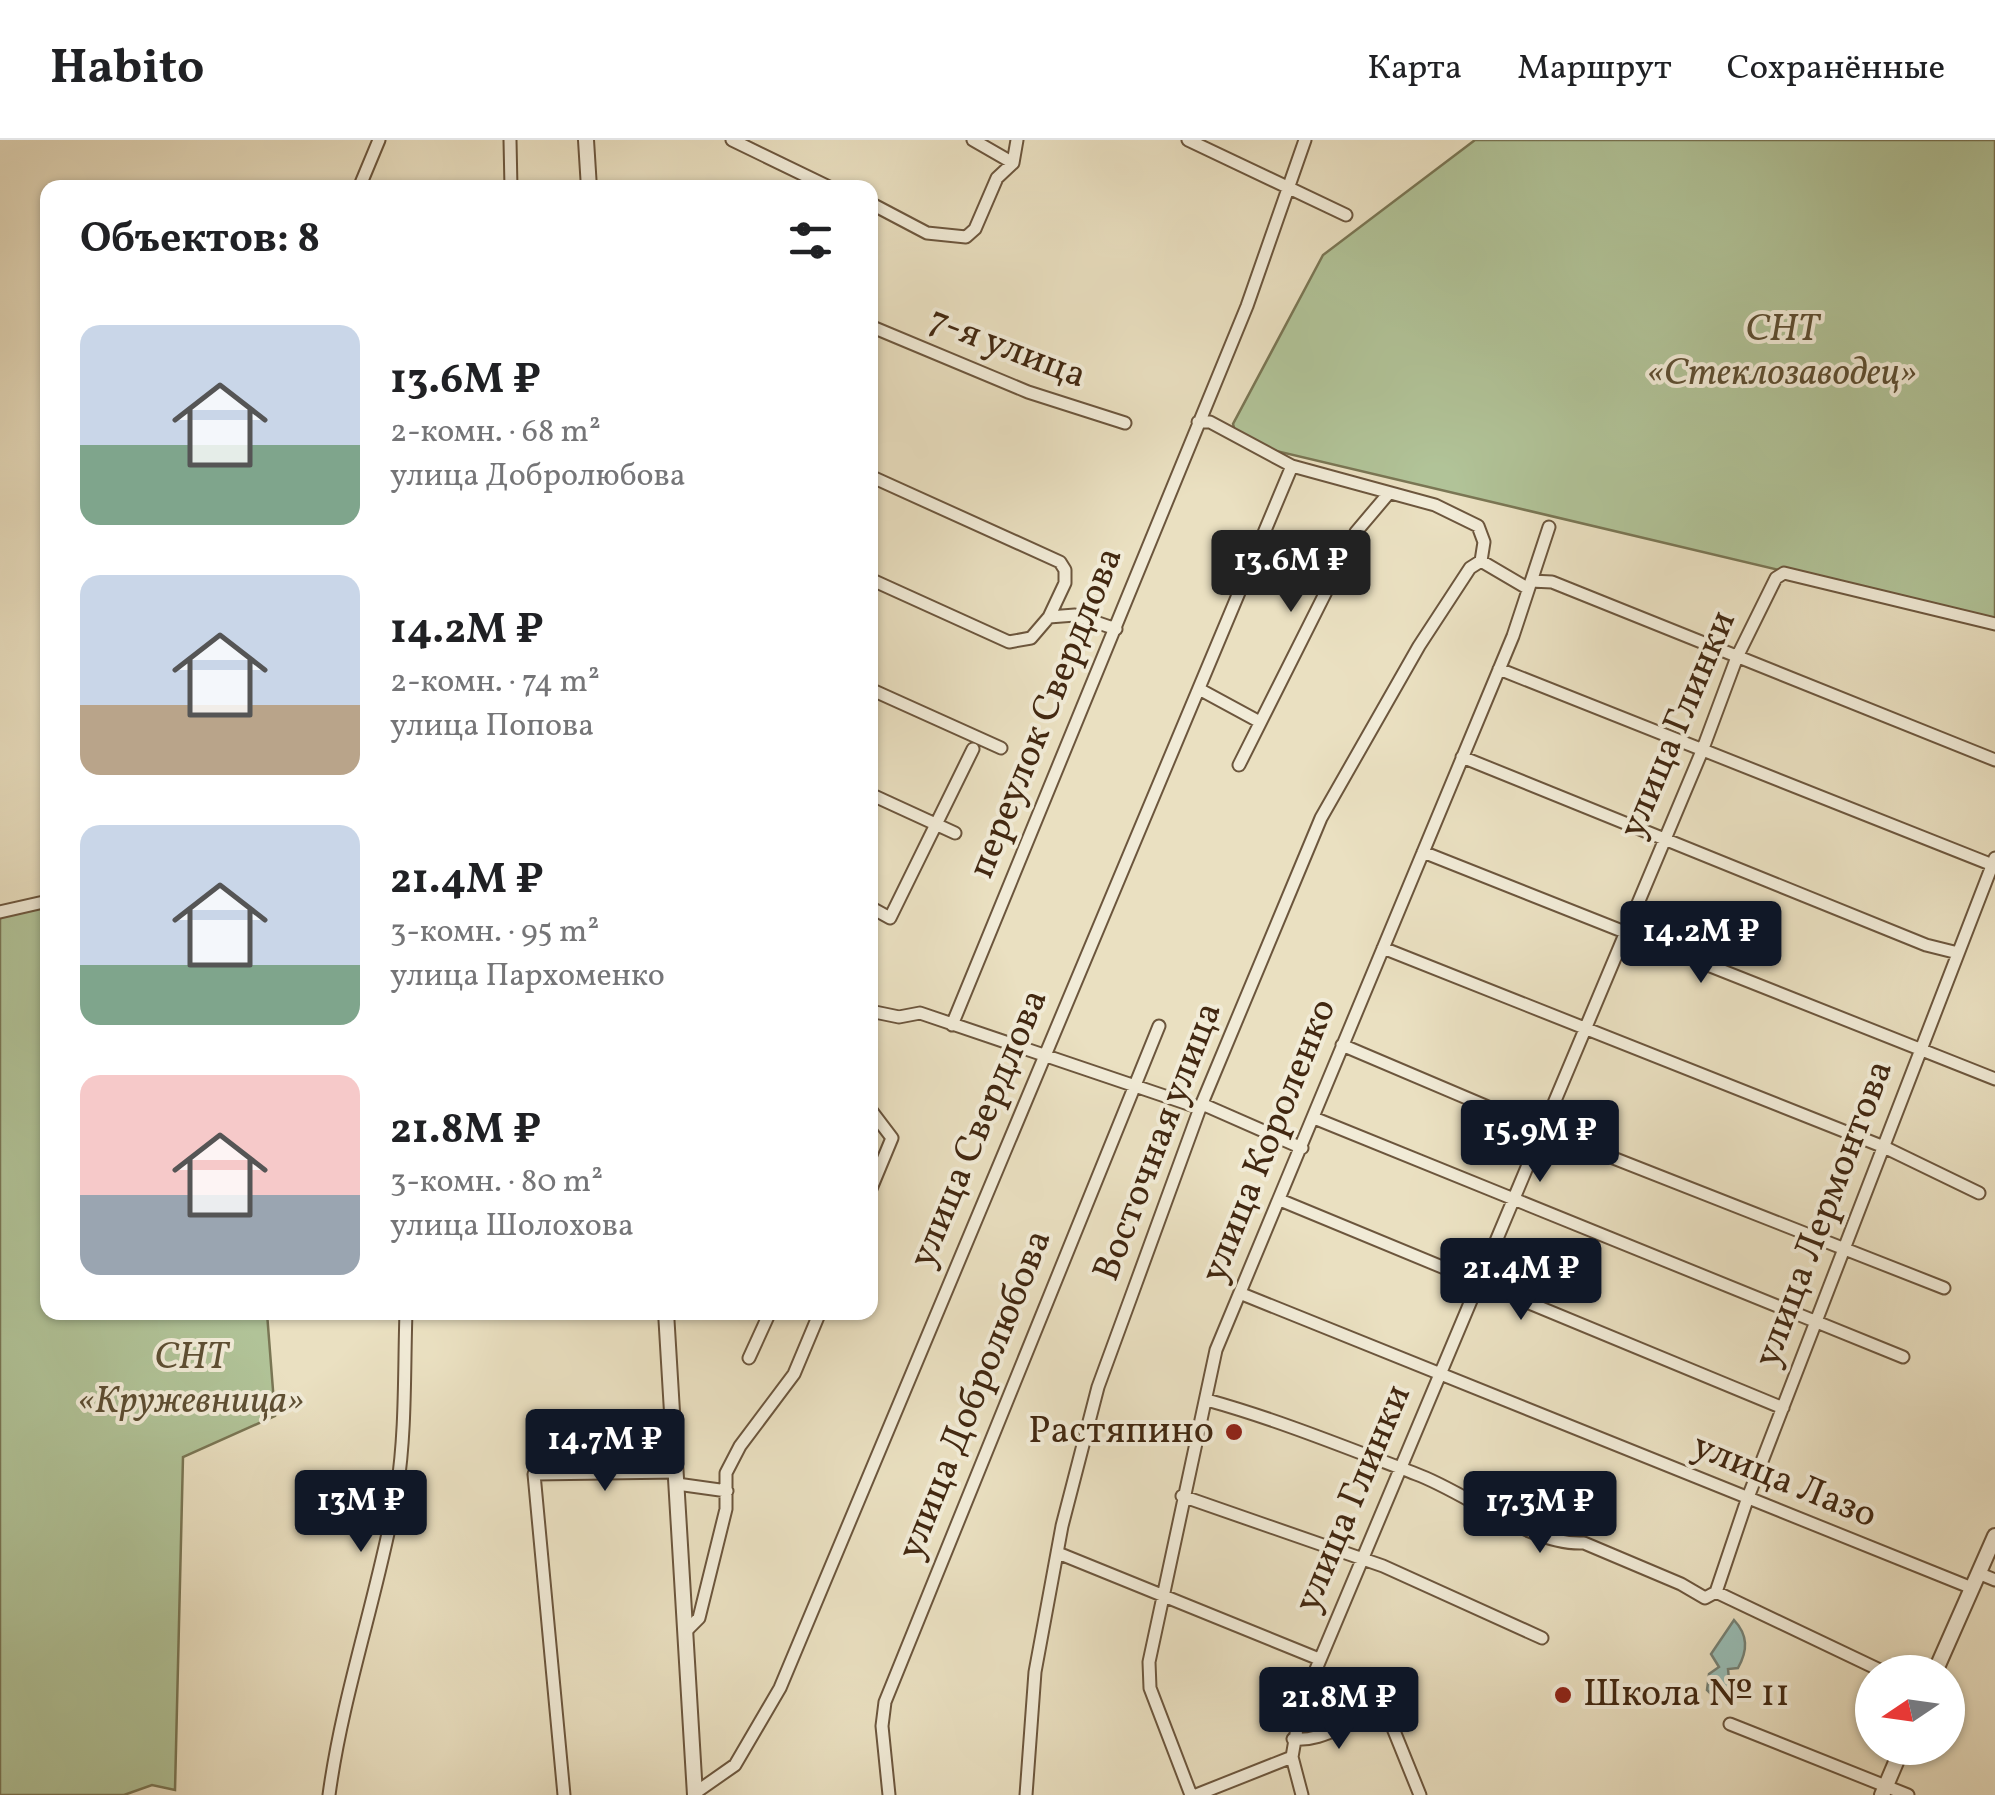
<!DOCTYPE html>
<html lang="ru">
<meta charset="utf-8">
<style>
:root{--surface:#fff;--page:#f2f2f2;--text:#202124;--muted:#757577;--line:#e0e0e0;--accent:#111827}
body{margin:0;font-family:Vollkorn,serif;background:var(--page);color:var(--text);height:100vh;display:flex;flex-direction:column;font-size:38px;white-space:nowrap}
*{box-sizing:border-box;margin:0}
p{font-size:32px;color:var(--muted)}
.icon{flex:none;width:55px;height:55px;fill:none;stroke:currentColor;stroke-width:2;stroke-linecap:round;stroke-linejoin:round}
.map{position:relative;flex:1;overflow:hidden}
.sheet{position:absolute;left:40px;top:40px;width:838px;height:1140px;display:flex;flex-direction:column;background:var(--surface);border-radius:20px;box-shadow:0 2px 8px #0004}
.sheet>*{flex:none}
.needle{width:65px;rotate:257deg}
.fabs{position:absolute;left:1855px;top:1515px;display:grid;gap:20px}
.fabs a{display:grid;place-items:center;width:110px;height:110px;border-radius:50%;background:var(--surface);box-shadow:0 2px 8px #0004;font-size:50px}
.price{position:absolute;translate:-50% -85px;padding:0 22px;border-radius:10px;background:var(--accent);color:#fff;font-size:32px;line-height:65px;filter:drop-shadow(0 2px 5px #0008)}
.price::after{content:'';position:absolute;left:50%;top:60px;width:30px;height:22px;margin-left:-15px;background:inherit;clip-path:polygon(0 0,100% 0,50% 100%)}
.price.current{background:#222;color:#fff}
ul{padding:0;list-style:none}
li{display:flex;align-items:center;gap:30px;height:250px;padding:0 40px}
li span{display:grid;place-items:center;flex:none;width:280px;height:200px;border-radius:20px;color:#555}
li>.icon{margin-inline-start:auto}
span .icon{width:120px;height:120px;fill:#fffc;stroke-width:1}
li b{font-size:42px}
h2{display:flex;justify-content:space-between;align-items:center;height:120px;padding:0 40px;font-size:42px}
header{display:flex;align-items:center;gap:60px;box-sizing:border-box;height:140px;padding:0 50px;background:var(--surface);border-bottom:2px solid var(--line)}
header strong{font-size:48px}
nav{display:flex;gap:55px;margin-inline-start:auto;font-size:35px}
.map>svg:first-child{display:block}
</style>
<header>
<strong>Habito</strong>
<nav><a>Карта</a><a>Маршрут</a><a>Сохранённые</a></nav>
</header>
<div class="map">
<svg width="1995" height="1655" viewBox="0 0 1995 1655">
<rect width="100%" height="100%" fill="#eae0c1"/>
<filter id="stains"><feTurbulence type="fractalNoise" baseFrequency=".002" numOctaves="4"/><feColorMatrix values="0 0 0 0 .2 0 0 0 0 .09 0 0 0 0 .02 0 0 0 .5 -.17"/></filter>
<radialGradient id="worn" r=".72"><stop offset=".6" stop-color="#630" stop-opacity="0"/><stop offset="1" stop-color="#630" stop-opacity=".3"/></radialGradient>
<path fill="#b1c398" stroke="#7a7654" stroke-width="2.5" d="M1475,0h520v481l-757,-179 -5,-18 90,-169z
M47,763l1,409 219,1 8,103 -92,41 -8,333 -23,-5 -28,10h-124v-879z"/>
<path fill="#98bdb6" stroke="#768174" stroke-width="2.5" d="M1734,1480c14,15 14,30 4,48l-10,1 2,20 -4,6 -12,2 -7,-7 2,-16 10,-7 -8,-13z"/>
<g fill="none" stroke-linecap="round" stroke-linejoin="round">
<g stroke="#6c563d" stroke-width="15">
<path id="minor" d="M510,0l1,48
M732,0l99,48
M973,0l40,23
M1188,0l158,75
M359,48l20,-48
M870,63l57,30 39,4 9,-8 22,-51 16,-15 4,-23
M870,186l158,66 97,31
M1198,282h12l82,44 143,39 43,21 6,16 -3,19 46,27
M870,336l190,86 5,8v13l-16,34 26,-2 41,14
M870,439l139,63 22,-4 18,-21
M1531,441l21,1 443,178
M1499,529l496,197
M870,549l131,59
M1199,549l59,32
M1462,617l464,188 32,8
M1239,625l117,-233 33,-39
M870,654l85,39
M1423,712l572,227
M870,767l20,11 83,-169
M0,772l48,-11
M1383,808l501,199 95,46
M870,871l29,6 21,-4 280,95
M952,885l295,-719 58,-166
M1342,905l200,85 402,158
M1202,964l100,44
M870,969l22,29 -22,53
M1314,978l589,239
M1280,1060l503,208
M1242,1154l730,294
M749,1218l21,-46
M1207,1260c72,20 140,48 209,74 50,18 115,72 168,69l97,41 24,14 11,-6 168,80
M677,1344l50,7
M1182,1356l201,70 159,72
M1058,1413l261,106
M1978,1433l17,7
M1716,1452l31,-92 248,-642
M686,1491l13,-13 27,-109v-36l14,-27 54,-72 26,-62
M1730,1584l178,71
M1293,1599c34,4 62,-26 95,-23l32,79
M695,1653l40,-28 45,-77 512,-1222
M329,1655c14,-104 50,-203 68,-306 9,-57 7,-119 9,-177
M564,1655l-30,-321 142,-2
M889,1655l-7,-69 3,-24 274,-676
M1026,1655l9,-123 27,-146 36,-139 33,-90 69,-189 121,-290 98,-172 51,-78 11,-7
M1191,1655l-41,-107 -1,-26 67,-312 297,-714 36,-109
M1196,1655l96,-38
M1302,1655l-10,-38 9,-52 401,-954 35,-94 39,-79 8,-5 211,51"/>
</g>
<g stroke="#6c563d" stroke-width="18">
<path id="tertiary" d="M586,0l3,48
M666,1172l29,483
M1935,1532l60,-136
M1882,1655l20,-47"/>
</g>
<use href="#minor" stroke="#f1ebd7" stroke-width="11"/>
<use href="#tertiary" stroke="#f1ebd7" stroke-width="14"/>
</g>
<g fill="#8f2418" stroke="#f1ebd7" stroke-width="4">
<circle cx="1234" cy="1292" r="10"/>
<circle cx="1563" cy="1555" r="10"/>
</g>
<g text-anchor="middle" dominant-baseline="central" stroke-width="8" stroke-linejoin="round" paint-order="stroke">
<g font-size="38" font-style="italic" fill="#5e4f33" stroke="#f1ebd7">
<text x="1782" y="190">СНТ<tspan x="1782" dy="44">«Стеклозаводец»</tspan></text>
<text x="191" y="1218">СНТ<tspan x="191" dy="44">«Кружевница»</tspan></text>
</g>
<g font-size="38" fill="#422811" stroke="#f1ebd7">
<text transform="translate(1007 209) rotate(21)">7-я улица</text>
<text transform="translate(1047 573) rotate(-68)">переулок Свердлова</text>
<text transform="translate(1679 585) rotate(-67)">улица Глинки</text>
<text transform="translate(980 989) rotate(-67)">улица Свердлова</text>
<text transform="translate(1270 1001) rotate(-68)">улица Короленко</text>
<text transform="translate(1159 1002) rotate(-69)">Восточная улица</text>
<text transform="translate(1825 1074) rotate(-69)">улица Лермонтова</text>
<text transform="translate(976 1255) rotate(-68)">улица Добролюбова</text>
<text transform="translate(1784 1342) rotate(22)">улица Лазо</text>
<text transform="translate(1354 1359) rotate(-67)">улица Глинки</text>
</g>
<g font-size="38" fill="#422811" stroke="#f1ebd7" text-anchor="end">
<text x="1214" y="1292">Растяпино</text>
<text x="1583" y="1555" text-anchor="start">Школа № 11</text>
</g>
</g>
<rect width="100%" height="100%" filter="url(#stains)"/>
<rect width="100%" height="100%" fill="url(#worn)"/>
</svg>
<div class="fabs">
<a><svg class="needle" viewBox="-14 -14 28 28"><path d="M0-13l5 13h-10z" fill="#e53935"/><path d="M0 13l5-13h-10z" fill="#757577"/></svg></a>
</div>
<b class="price current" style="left:1291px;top:475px">13.6M ₽</b>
<b class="price" style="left:1701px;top:846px">14.2M ₽</b>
<b class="price" style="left:1540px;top:1045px">15.9M ₽</b>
<b class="price" style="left:1521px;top:1183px">21.4M ₽</b>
<b class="price" style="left:605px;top:1354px">14.7M ₽</b>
<b class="price" style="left:361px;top:1415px">13M ₽</b>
<b class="price" style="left:1540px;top:1416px">17.3M ₽</b>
<b class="price" style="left:1339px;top:1612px">21.8M ₽</b>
<section class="sheet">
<h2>Объектов: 8<svg class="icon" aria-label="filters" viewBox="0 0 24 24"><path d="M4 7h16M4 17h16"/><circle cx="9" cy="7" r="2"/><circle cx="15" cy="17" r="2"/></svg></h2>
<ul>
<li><span style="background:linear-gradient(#c9d6e8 60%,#7fa58c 0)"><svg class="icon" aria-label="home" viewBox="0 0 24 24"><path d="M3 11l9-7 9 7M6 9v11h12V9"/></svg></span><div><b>13.6M ₽</b><p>2-комн. · 68 m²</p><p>улица Добролюбова</p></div></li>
<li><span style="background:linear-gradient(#c9d6e8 65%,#b9a48a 0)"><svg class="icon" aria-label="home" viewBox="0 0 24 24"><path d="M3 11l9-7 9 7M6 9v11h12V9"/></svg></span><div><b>14.2M ₽</b><p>2-комн. · 74 m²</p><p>улица Попова</p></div></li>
<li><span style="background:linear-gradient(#c9d6e8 70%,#7fa58c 0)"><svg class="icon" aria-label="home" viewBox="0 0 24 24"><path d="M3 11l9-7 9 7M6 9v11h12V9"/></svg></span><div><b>21.4M ₽</b><p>3-комн. · 95 m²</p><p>улица Пархоменко</p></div></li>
<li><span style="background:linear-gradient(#f6c9c9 60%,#9aa5b1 0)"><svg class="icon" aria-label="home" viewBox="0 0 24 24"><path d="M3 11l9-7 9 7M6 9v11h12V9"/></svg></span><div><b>21.8M ₽</b><p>3-комн. · 80 m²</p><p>улица Шолохова</p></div></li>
</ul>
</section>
</div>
